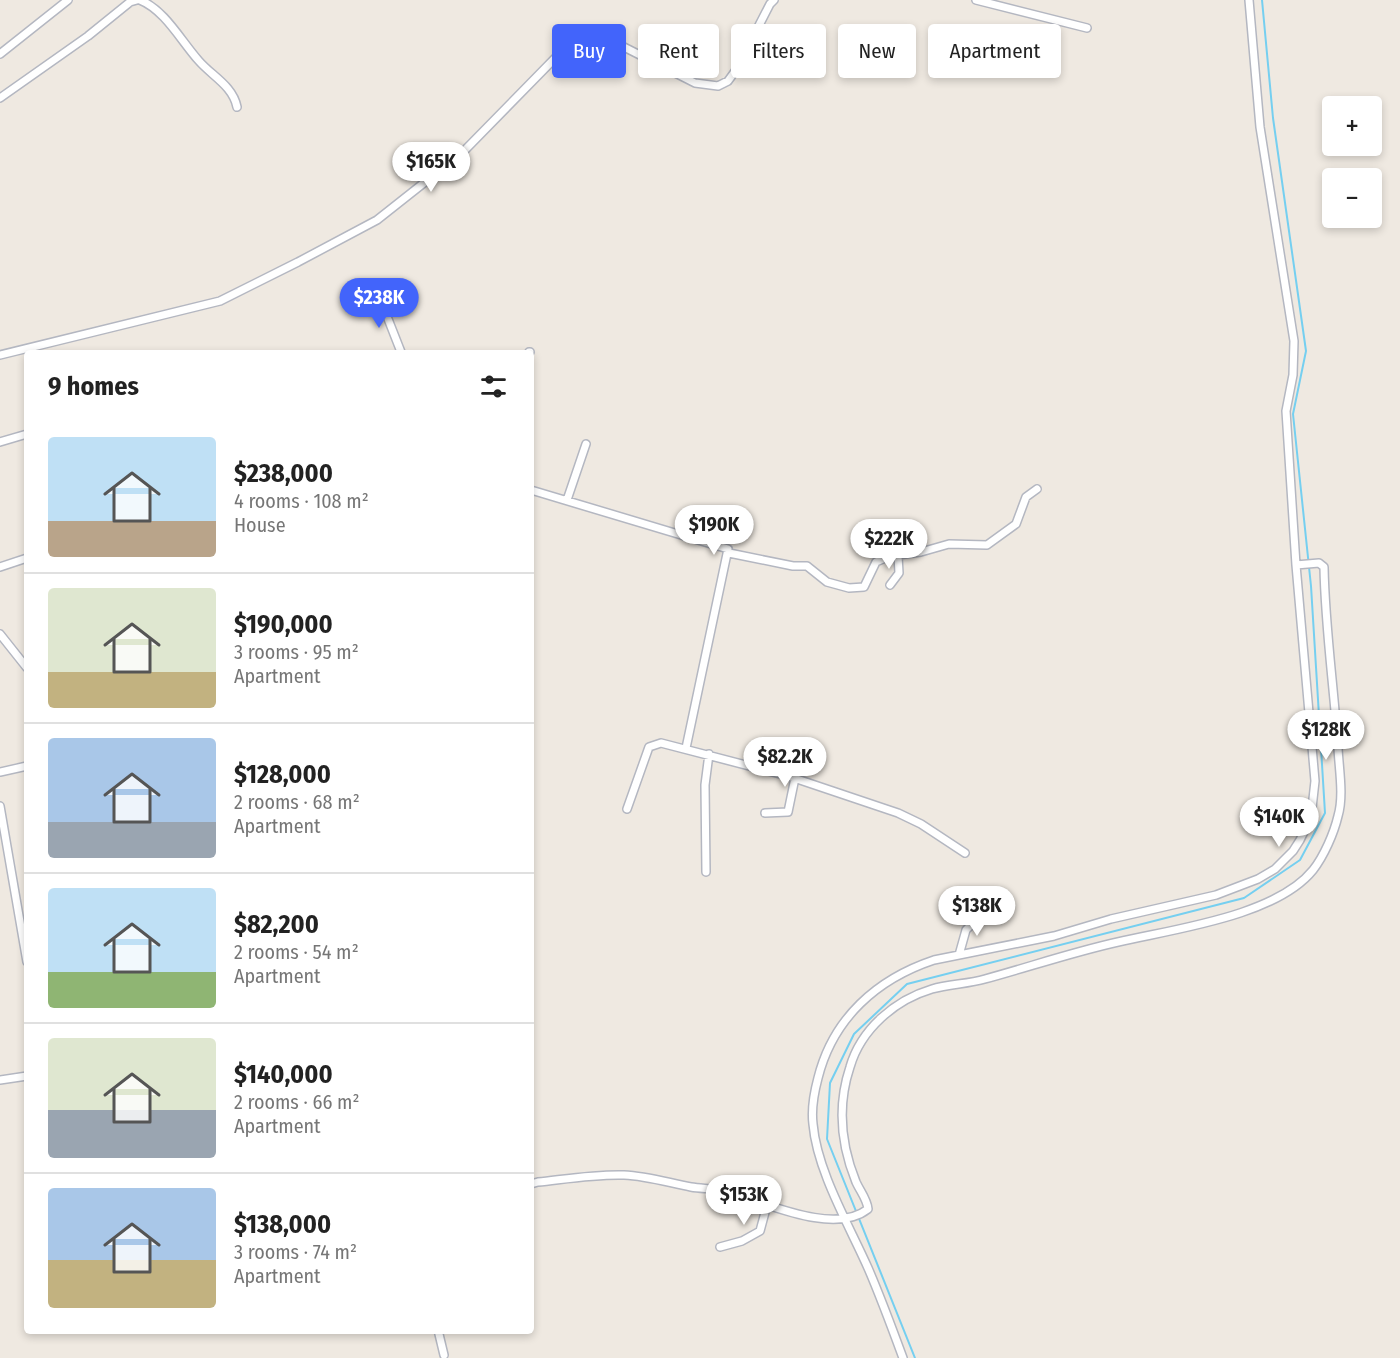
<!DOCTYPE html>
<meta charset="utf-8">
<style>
:root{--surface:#fff;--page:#f2f2f2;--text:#222;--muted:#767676;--line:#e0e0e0;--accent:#4264fb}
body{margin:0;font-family:"Fira Sans Condensed",sans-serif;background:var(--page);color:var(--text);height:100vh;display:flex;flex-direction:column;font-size:22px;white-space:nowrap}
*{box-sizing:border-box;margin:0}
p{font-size:20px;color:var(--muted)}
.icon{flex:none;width:33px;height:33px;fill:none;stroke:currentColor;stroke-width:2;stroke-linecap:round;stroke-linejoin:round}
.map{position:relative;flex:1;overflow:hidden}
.sheet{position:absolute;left:24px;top:350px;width:510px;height:984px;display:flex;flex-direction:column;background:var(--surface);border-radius:6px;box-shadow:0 3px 9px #0003}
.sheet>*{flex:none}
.guide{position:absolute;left:552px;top:24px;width:570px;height:54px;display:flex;gap:12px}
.fabs{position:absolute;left:1322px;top:96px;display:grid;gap:12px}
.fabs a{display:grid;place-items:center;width:60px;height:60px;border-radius:6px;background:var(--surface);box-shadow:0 3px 9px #0003;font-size:30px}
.price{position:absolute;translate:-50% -51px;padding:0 14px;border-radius:21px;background:#fff;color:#222;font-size:20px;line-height:39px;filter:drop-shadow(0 2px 3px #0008)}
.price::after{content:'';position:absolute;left:50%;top:36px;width:18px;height:14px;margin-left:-9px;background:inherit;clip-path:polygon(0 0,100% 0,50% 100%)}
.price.selected{background:var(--accent);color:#fff}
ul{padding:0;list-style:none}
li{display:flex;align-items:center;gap:18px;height:150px;padding:0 24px}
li+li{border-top:2px solid var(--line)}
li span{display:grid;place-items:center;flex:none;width:168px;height:120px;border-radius:6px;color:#555}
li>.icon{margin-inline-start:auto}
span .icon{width:72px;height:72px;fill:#fffc;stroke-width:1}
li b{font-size:26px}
h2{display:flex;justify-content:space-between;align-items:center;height:72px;padding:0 24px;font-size:26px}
.chip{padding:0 21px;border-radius:6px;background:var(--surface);box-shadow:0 3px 9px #0003;font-size:21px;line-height:54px}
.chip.selected{background:var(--accent);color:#fff}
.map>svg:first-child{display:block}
</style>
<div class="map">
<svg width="1400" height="1358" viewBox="0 0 1400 1358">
<rect width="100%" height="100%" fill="#efe9e1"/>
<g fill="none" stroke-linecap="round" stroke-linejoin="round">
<path stroke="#75cff0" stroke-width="2" d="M915,1358l-88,-219 3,-56 24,-49 53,-50 337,-86 56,-38 25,-47 -14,-227 -18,-172 13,-63 -33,-233 -11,-118"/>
<g stroke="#b4b7c1" stroke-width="10">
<path id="street" d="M140,0c25,10 41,41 59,61 13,15 34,25 38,46
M976,0l111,28
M0,54l68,-54
M0,98l88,-62 42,-34 7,-2
M379,296l22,56
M529,352h1
M0,355l220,-54 78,-39 79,-42 86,-68 97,-99 27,-14 11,-2 24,9 73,37 23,3 10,-5 8,-11 34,-66 4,-4
M0,442l27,-8
M531,490l197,59 -42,199
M567,500l19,-56
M729,553l64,13h14l20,16 22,6 15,-1 12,-25 14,-6 31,-4 28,-8 38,1 29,-21 10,-27 11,-8
M0,567l27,-9
M890,585l9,-12 -1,-17
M0,634l27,34
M0,772l27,-6
M0,806l27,156
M627,809l22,-62 12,-4 127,33 110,37 23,11 44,29
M765,813l23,-1 7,-34
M706,872l-1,-87 4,-31
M959,955l7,-25 18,-18
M0,1080l27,-4
M531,1184l7,-2c28,-3 58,-8 86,-7 24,1 45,8 67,12 12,2 25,1 37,5 36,10 106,44 140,17 -1,-10 -8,-18 -12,-27 -15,-37 -19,-76 -6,-115 11,-38 45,-67 82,-78 17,-5 36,-5 53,-10 44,-12 88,-27 133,-37 56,-13 158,-26 195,-72 11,-14 21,-37 25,-54 6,-20 1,-47 0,-68 -4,-61 -13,-121 -14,-181l-5,-4 -23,2
M720,1247l22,-6 18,-10 7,-26
M438,1330l6,25
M903,1358c-11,-30 -22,-60 -35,-90 -19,-43 -51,-97 -55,-144 -2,-16 1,-31 5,-46 15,-60 59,-99 116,-118l120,-24 57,-17 105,-24 42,-16 17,-10 18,-18 7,-11 11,-23 4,-36 -19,-216 -10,-154 7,-36 1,-34 -34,-214 -11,-127"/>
</g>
<use href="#street" stroke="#fff" stroke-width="7"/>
</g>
</svg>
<div class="fabs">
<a>+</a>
<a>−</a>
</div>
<b class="price" style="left:431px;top:193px">$165K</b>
<b class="price selected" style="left:379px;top:329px">$238K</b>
<b class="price" style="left:714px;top:556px">$190K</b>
<b class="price" style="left:889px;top:570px">$222K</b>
<b class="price" style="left:1326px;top:761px">$128K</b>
<b class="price" style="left:785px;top:788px">$82.2K</b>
<b class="price" style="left:1279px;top:848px">$140K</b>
<b class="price" style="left:977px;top:937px">$138K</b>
<b class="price" style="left:744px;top:1226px">$153K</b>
<div class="guide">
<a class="chip selected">Buy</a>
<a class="chip">Rent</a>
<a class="chip">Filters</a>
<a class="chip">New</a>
<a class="chip">Apartment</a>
</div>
<section class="sheet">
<h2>9 homes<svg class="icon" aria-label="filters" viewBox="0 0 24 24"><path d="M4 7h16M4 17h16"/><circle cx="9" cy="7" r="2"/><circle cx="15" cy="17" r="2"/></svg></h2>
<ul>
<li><span style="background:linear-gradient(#bfe0f5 70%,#b9a48a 0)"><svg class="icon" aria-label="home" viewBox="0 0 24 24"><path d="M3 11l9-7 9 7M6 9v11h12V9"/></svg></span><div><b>$238,000</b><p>4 rooms · 108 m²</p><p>House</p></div></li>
<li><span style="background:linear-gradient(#dfe7d0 70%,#c2b280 0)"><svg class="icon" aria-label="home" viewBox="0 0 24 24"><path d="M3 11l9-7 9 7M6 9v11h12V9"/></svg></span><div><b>$190,000</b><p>3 rooms · 95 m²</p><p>Apartment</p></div></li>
<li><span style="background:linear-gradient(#a9c7e8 70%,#9aa5b1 0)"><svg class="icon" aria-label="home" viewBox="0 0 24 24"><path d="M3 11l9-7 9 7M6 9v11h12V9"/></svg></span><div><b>$128,000</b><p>2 rooms · 68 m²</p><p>Apartment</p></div></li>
<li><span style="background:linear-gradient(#bfe0f5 70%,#8fb573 0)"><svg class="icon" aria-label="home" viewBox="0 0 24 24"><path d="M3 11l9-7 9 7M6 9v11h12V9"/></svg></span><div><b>$82,200</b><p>2 rooms · 54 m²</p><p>Apartment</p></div></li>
<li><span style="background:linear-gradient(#dfe7d0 60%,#9aa5b1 0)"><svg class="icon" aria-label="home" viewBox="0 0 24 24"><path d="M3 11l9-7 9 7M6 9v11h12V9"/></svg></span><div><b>$140,000</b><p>2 rooms · 66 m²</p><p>Apartment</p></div></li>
<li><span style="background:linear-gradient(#a9c7e8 60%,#c2b280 0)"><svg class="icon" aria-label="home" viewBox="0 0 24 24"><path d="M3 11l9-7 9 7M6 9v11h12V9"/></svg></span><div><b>$138,000</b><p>3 rooms · 74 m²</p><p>Apartment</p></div></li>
</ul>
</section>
</div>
